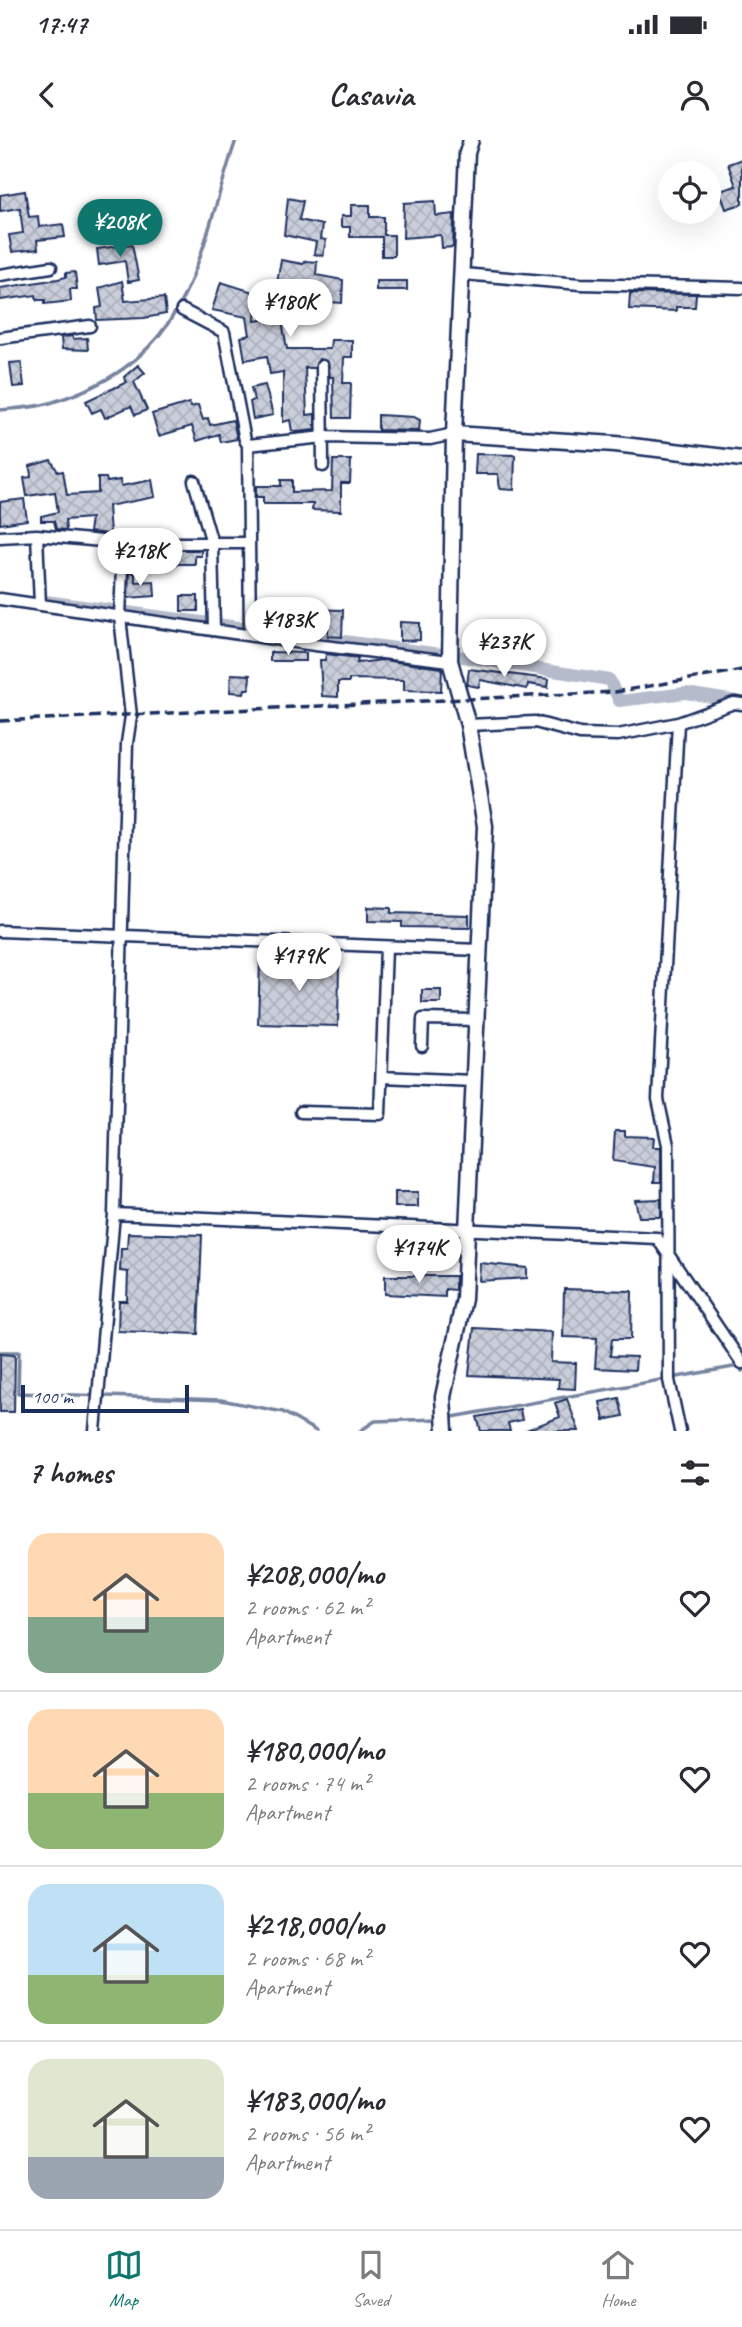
<!DOCTYPE html>
<meta charset="utf-8">
<style>
:root{--surface:#fff;--page:#f2f2f3;--text:#2b2b33;--muted:#7c7c81;--line:#e1e1e2;--accent:#0f766e}
body{margin:0;font-family:Caveat,sans-serif;background:var(--page);color:var(--text);height:100vh;display:flex;flex-direction:column;font-size:26px;white-space:nowrap}
*{box-sizing:border-box;margin:0}
p{font-size:23px;color:var(--muted)}
.icon{flex:none;width:38px;height:38px;fill:none;stroke:currentColor;stroke-width:2;stroke-linecap:round;stroke-linejoin:round}
.map{position:relative;height:1291px;overflow:hidden}
.panel{display:flex;flex-direction:column;background:var(--surface);flex:1}
.panel>*{flex:none}
.fabs{position:absolute;left:658px;top:21px;display:grid;gap:14px}
.fabs a{display:grid;place-items:center;width:63px;height:63px;border-radius:50%;background:var(--surface);box-shadow:0 7px 28px #0002;font-size:35px}
.scale{position:absolute;left:21px;bottom:18px;width:168px;box-sizing:border-box;padding-left:7px;border:4px solid #1b2f5e;border-top:0;font-size:19px;line-height:24px;white-space:nowrap;color:#1b2f5e;-webkit-text-stroke:5px #fff;paint-order:stroke}
.price{position:absolute;translate:-50% -60px;padding:0 16px;border-radius:24px;background:#fff;color:#222;font-size:23px;line-height:46px;filter:drop-shadow(0 2px 4px #0008)}
.price::after{content:'';position:absolute;left:50%;top:42px;width:21px;height:16px;margin-left:-10px;background:inherit;clip-path:polygon(0 0,100% 0,50% 100%)}
.price.active{background:var(--accent);color:#fff}
ul{padding:0;list-style:none}
li{display:flex;align-items:center;gap:21px;height:175px;padding:0 28px}
li+li{border-top:2px solid var(--line)}
li span{display:grid;place-items:center;flex:none;width:196px;height:140px;border-radius:21px;color:#555}
li>.icon{margin-inline-start:auto}
span .icon{width:84px;height:84px;fill:#fffc;stroke-width:1}
li b{font-size:30px}
h2{display:flex;justify-content:space-between;align-items:center;height:84px;padding:0 28px;font-size:30px}
.status{display:flex;justify-content:space-between;align-items:center;height:49px;padding:0 35px;background:var(--surface);direction:ltr}
.status svg{height:19px;fill:currentColor}
header{display:flex;justify-content:space-between;align-items:center;height:91px;padding:0 28px;background:var(--surface);font-size:32px;font-weight:700}
.tab-bar{display:flex;justify-content:space-around;align-items:center;height:98px;border-top:2px solid var(--line);background:var(--surface);font-size:19px;color:var(--muted)}
.tab-bar a{display:grid;justify-items:center;gap:4px}
.tab-bar .active{color:var(--accent)}
.map>svg:first-child{display:block}
</style>
<div class="status"><b>17:47</b><svg viewBox="0 0 49 12"><path d="M0 12V9h3v3zM5 12V6h3v6zM10 12V3h3v9zM15 12V0h3v12zM26 1h20v11H26zM47 4h2v5h-2z"/></svg></div>
<header><svg class="icon" aria-label="back" viewBox="0 0 24 24"><path d="M15 5l-7 7 7 7"/></svg>Casavia<svg class="icon" aria-label="person" viewBox="0 0 24 24"><circle cx="12" cy="8" r="4"/><path d="M4 21q1-7 8-7t8 7"/></svg></header>
<div class="map">
<svg width="742" height="1291" viewBox="0 0 742 1291">
<defs>
<pattern id="building-cross-hatch" width="8" height="8" patternUnits="userSpaceOnUse" patternTransform="scale(1.75)"><rect width="8" height="8" fill="#caceda"/><path d="M0 0l8 8M0 8l8-8" fill="none" stroke="#adb1be"/></pattern>
</defs>
<rect width="100%" height="100%" fill="#fff"/>
<filter id="ink" filterUnits="userSpaceOnUse"><feTurbulence type="fractalNoise" baseFrequency=".0143" numOctaves="2"/><feDisplacementMap in="SourceGraphic" scale="14" xChannelSelector="R" yChannelSelector="G"/><feConvolveMatrix kernelMatrix="1 2 1 2 8 2 1 2 1" color-interpolation-filters="sRGB"/></filter>
<g filter="url(#ink)">
<g fill="none" stroke-linecap="round" stroke-linejoin="round">
<path stroke="#77839f" stroke-width="3.5" d="M0,270c17,-2 37,-2 53,-8 141,-44 142,-141 183,-262
M0,1212h19l-1,41 203,7 62,12 33,19
M447,1278l292,-52 3,5
M360,1291l15,-10 64,-2"/>
<path stroke="#b5bbca" stroke-width="12" d="M38,460l425,57 147,23 9,21 67,-8 56,9"/>
</g>
<path fill="url(#building-cross-hatch)" stroke="#1b2f5e" stroke-width="2" fill-rule="evenodd" d="M742,19v45l-16,5 -6,-18 16,-5 -8,-22z
M25,51l4,26 9,-1 1,11 24,-3 2,13 -28,3 1,9 -26,3 -3,-17 14,-2 -3,-25 -20,3v-16z
M288,58l15,3 -4,19 23,5 -2,14 6,1 -3,16 -9,-2 2,-12 -32,-7z
M435,61l1,15 18,-2 -1,33 -11,1 -1,-13 -38,3 1,-35z
M351,65h19v12h14v18h10v21h-12v-19h-32v-10h-9v-11h10z
M132,104l7,36 -11,2 -3,-21 -26,4 -2,-16z
M281,120l22,4 1,-3 13,1 -1,13 27,5 -1,23 -12,-1v-9l-43,-3 -2,12 -2,25 4,22h43l1,-9h21v17h-8l-1,26h8l-1,35h-16l-1,-41h-3l-2,-15 -9,-3 -4,9h-10l2,47 8,-1v16l-19,2 -4,-1 -2,-11 -7,2v-50l-13,2 -3,-18 -22,4 -4,-23 9,-2 -3,-18 -35,-7 9,-28 35,11v-4l20,-1zM256,162h19l-1,16 -19,3z
M75,132l2,17h-7l1,12 -26,3v-4h-8l-1,-5 -36,5v-12l58,-9 8,-2v-4z
M122,141l3,20 39,-3 2,16 -22,4 -47,2 -1,-12 6,-1 -3,-19z
M376,141h31v9h-31z
M630,153l66,1 -1,13h-19v4l-47,-2z
M73,196v3l14,-1 1,12 -26,-1 -1,-12z
M21,222l3,24 -11,1 -3,-24z
M138,225l7,8 -11,9 13,28 -12,5 -4,-9 -26,12 -4,-9 -9,4 -6,-12 41,-19 -3,-5z
M265,245l8,30 -20,4 -3,-17 4,-2 -3,-12z
M189,263l2,4 7,-2 5,15 5,-2 2,7 23,-5 4,19 -16,3 -2,-8 -22,7 -5,-15 -33,10 -7,-22z
M378,275l36,2 6,3 -1,11 -41,-1z
M476,314l39,1 -1,35 -14,-1 -2,-15h-23z
M51,320l7,12 5,-1 4,24 31,-2v-15h8l1,4 13,-2 1,6 31,-6 3,17 -47,9 2,28 -21,-2 2,-14 -26,2 1,10 -10,-1 -2,-8h-13v-5l17,-4 -3,-20 -28,4 -3,-18 7,-1 -1,-11z
M333,320h18l-1,23h-9v28l-29,-1 1,-6h-50v-7h-7v-11h25v-6h11v12l40,-1z
M24,359l3,21 -27,4v-22z
M160,410h41v6h-6v8h-35z
M129,433h6v9l19,-1 1,15 -27,2z
M181,456h17v15h-17z
M262,468l81,2 -1,27 -14,-1v-8l-66,-2z
M400,482l20,1v17l-20,1z
M270,512l36,1v8h-36z
M326,514l32,4 -1,5 25,-3 60,8 -1,23 -37,-1v-10l-55,-1v3h-11v15l-16,-1 -2,-36h5z
M469,529l80,10 -1,8 -20,-3 -1,5 -47,-9 -1,7 -12,-2z
M231,534l19,1 -1,14h-4l-1,4 -14,-1z
M368,767l23,1v5l78,2v13l-67,-1v-5l-34,-1z
M260,820l79,2 -1,64 -80,-2z
M422,850h19v13h-19z
M615,991h10v5l29,1 -1,10h8v35h-7l1,-15 -42,-6z
M395,1052h23v15h-23z
M661,1059v18h-22l-4,-17z
M128,1093l74,2 -4,99 -80,-3 1,-30h8l1,-29 -8,-1 1,-23h6z
M480,1123l47,5v10l-48,3z
M385,1136h70v14l-10,-1v8l-60,-3z
M564,1149l68,2 -1,48h-19l-2,17 26,1 -1,13 -40,-2 2,-30 -34,-1z
M474,1188l78,4 -1,30 25,1 -1,26 -17,-1 1,-9 -90,-4z
M0,1214l15,1 -1,57h-14z
M619,1258l4,18 -19,4 -4,-18z
M567,1259l12,32h-55l36,-14 -5,-14z
M520,1269l2,11 -14,3 2,8h-29l-4,-14z"/>
<g fill="none" stroke-linecap="round" stroke-linejoin="round">
<g stroke="#1b2f5e" stroke-width="15">
<path id="street" d="M463,134l117,10 162,4
M0,135l51,-8
M182,170l42,22 21,108 3,5
M0,198l90,-12
M322,226l1,100
M194,341l18,62 2,87
M37,395l3,70
M0,397l37,-2 86,8h126
M0,459l315,46 135,16
M250,494l-2,-189 76,-8 106,2 24,-5
M678,583l-20,376 10,46 1,235 11,51
M468,585l67,-3 45,12 38,1 60,-12 56,-20 8,1
M0,791l479,19
M422,906l1,-27 53,1
M382,937l91,4
M301,972l79,2 6,-167
M114,1074l543,24 85,125
M95,1291l19,-217 13,-471 4,-27 -11,-99 3,-74"/>
</g>
<g stroke="#1b2f5e" stroke-width="19">
<path id="secondary" d="M454,294l161,10 127,15
M445,1291l-2,-34 21,-98 21,-473 -17,-101 -18,-64 4,-227 13,-281 4,-13"/>
</g>
<use href="#street" stroke="#fff" stroke-width="10"/>
<use href="#secondary" stroke="#fff" stroke-width="14"/>
<path stroke="#1b2f5e" stroke-width="3.5" stroke-dasharray="10 5" stroke-linecap="butt" d="M0,581l615,-29 127,-22"/>
</g>
</g>
</svg>
<div class="fabs">
<a><svg class="icon" aria-label="locate" viewBox="0 0 24 24"><circle cx="12" cy="12" r="6"/><path d="M12 2v4M12 18v4M2 12h4M18 12h4"/></svg></a>
</div>
<div class="scale">100 m</div>
<b class="price active" style="left:120px;top:119px">¥208K</b>
<b class="price" style="left:290px;top:199px">¥180K</b>
<b class="price" style="left:140px;top:448px">¥218K</b>
<b class="price" style="left:288px;top:517px">¥183K</b>
<b class="price" style="left:504px;top:539px">¥237K</b>
<b class="price" style="left:299px;top:853px">¥179K</b>
<b class="price" style="left:419px;top:1145px">¥174K</b>
</div>
<section class="panel">
<h2>7 homes<svg class="icon" aria-label="filters" viewBox="0 0 24 24"><path d="M4 7h16M4 17h16"/><circle cx="9" cy="7" r="2"/><circle cx="15" cy="17" r="2"/></svg></h2>
<ul>
<li><span style="background:linear-gradient(#ffd9b3 60%,#7fa58c 0)"><svg class="icon" aria-label="home" viewBox="0 0 24 24"><path d="M3 11l9-7 9 7M6 9v11h12V9"/></svg></span><div><b>¥208,000/mo</b><p>2 rooms · 62 m²</p><p>Apartment</p></div><svg class="icon" aria-label="heart" viewBox="0 0 24 24"><path d="M12 20l-8-8c-3-5 5-10 8-4 3-6 11-1 8 4z"/></svg></li>
<li><span style="background:linear-gradient(#ffd9b3 60%,#8fb573 0)"><svg class="icon" aria-label="home" viewBox="0 0 24 24"><path d="M3 11l9-7 9 7M6 9v11h12V9"/></svg></span><div><b>¥180,000/mo</b><p>2 rooms · 74 m²</p><p>Apartment</p></div><svg class="icon" aria-label="heart" viewBox="0 0 24 24"><path d="M12 20l-8-8c-3-5 5-10 8-4 3-6 11-1 8 4z"/></svg></li>
<li><span style="background:linear-gradient(#bfe0f5 65%,#8fb573 0)"><svg class="icon" aria-label="home" viewBox="0 0 24 24"><path d="M3 11l9-7 9 7M6 9v11h12V9"/></svg></span><div><b>¥218,000/mo</b><p>2 rooms · 68 m²</p><p>Apartment</p></div><svg class="icon" aria-label="heart" viewBox="0 0 24 24"><path d="M12 20l-8-8c-3-5 5-10 8-4 3-6 11-1 8 4z"/></svg></li>
<li><span style="background:linear-gradient(#dfe7d0 70%,#9aa5b1 0)"><svg class="icon" aria-label="home" viewBox="0 0 24 24"><path d="M3 11l9-7 9 7M6 9v11h12V9"/></svg></span><div><b>¥183,000/mo</b><p>2 rooms · 56 m²</p><p>Apartment</p></div><svg class="icon" aria-label="heart" viewBox="0 0 24 24"><path d="M12 20l-8-8c-3-5 5-10 8-4 3-6 11-1 8 4z"/></svg></li>
</ul>
</section>
<nav class="tab-bar">
<a class="active"><svg class="icon" aria-label="map" viewBox="0 0 24 24"><path d="M3 6l6-2 6 2 6-2v14l-6 2-6-2-6 2zM9 4v14M15 6v14"/></svg>Map</a>
<a><svg class="icon" aria-label="saved" viewBox="0 0 24 24"><path d="M7 4h10v16l-5-4-5 4z"/></svg>Saved</a>
<a><svg class="icon" aria-label="home" viewBox="0 0 24 24"><path d="M3 11l9-7 9 7M6 9v11h12V9"/></svg>Home</a>
</nav>
